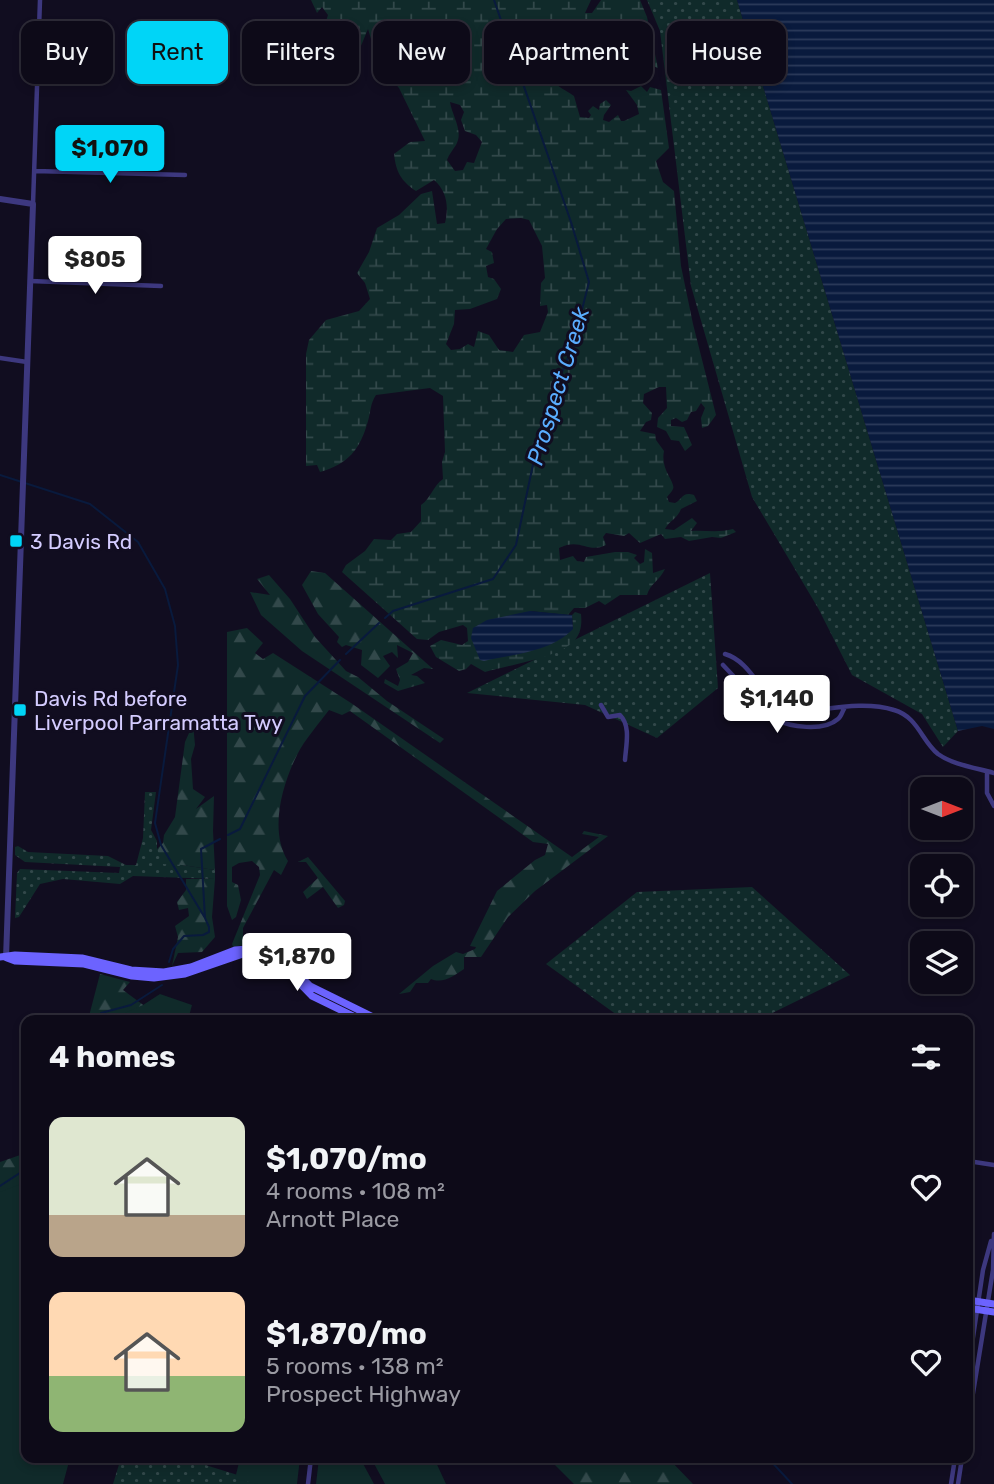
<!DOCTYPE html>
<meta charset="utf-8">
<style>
:root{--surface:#0d0a18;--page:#161321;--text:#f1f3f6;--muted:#9a9aa2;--line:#2d2b37;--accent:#00d5f7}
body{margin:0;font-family:Rubik,sans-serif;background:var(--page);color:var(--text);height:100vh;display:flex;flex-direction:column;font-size:26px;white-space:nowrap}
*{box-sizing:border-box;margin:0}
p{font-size:23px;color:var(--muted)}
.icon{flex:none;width:38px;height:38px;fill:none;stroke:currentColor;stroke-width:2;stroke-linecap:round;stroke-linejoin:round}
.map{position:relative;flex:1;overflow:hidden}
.panel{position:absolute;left:21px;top:1015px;width:952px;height:448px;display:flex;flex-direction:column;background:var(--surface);border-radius:14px;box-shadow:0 4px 10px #0003,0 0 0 2px var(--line)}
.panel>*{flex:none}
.guide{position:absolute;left:21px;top:21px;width:952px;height:63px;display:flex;gap:14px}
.needle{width:46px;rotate:90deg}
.fabs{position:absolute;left:910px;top:777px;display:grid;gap:14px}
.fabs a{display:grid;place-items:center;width:63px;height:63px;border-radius:14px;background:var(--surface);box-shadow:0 4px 10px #0003,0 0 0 2px var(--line);font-size:35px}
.price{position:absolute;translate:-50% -60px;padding:0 16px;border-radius:7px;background:#fff;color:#222;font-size:23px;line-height:46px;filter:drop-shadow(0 2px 4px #0008)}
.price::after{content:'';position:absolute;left:50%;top:42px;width:21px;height:16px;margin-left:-10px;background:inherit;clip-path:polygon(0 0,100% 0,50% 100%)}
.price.current{background:var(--accent);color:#111}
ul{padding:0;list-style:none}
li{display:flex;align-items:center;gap:21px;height:175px;padding:0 28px}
li span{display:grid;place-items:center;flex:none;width:196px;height:140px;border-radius:14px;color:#555}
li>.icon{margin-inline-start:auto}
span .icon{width:84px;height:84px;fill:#fffc;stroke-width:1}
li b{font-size:30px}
h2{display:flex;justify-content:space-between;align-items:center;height:84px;padding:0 28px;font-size:30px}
.tag{padding:0 24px;border-radius:14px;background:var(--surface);box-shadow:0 4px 10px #0003,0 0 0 2px var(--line);font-size:24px;line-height:63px}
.tag.current{background:var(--accent);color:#111}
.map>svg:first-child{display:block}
</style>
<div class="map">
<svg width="994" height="1484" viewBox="0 0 994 1484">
<defs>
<pattern id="grass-dots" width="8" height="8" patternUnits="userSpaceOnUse" patternTransform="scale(1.75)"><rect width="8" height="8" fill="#102a2a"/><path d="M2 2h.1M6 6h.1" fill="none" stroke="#32484a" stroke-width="1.8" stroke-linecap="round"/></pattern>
<pattern id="forest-firs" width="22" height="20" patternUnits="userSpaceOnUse" patternTransform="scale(1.75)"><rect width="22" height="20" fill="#102a2a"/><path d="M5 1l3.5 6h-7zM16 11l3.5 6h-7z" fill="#32484a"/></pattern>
<pattern id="wetland-marsh" width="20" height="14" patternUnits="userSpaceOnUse" patternTransform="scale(1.75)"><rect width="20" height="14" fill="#102a2a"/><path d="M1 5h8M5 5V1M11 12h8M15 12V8" fill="none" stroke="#32484a"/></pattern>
<pattern id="water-rules" width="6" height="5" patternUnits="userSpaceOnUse" patternTransform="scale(1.75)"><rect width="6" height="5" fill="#091a3d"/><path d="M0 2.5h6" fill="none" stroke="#2c3a5a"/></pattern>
</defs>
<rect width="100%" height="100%" fill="#110d20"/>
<path fill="url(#grass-dots)" d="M647,0h90l221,731 -15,16 -21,-33 -70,-39 -34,-67 -66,-111 -61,-211 -31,-255z
M710,573l8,115 -61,50 -72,-33 -118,-12z
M145,792h11l-5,38 6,11v8l25,16 33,5v9l-82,-3 -13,8 -57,-5 -23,5 -21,33 -4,1 2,-45 3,-4 99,4 1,-6 -95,-5 -10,-7v-8l3,-1 10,6 80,4 18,9h10l7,-27z
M752,887l98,88 -92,45h-134l-78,-56 91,-72z
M121,1458h62l83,26h-153z"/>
<path fill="url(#forest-firs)" d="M311,571l14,2 108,96 -9,-1 -13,7 6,1 8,7 -27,8 -14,-8 1,-4 13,7 2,-6 -4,-11 12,-7 5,-9 -16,-8 1,13 -6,-6 -9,4 7,10 -12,12 -17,-13 1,-15 -16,-5 -4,2 -5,-5 2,-5 -21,-23 -16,-29z
M269,575l21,24 25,38 31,34 12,6 29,24 57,38 -4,4 -138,-92 -41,-36 -11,-23 20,3 -13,-16z
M247,628l16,15 -8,10 8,6 10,-6 78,50 221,154 27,-20 -17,-3 2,-3 24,5 -73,55 -27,26 -27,40h-17v12c-10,7 -21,15 -33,10l-3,4h-12l-6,9 -11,2 34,-28 23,-14 7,2 12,-5 1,-2 -6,-1 27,-55 38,-31 10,-5 3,-11 -15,-2 -183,-131 -8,4 -13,-5c-11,15 -24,29 -32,45 -15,30 -28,76 -9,106l-7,14 -7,-5 -31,58v17l-10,2 -1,-3 28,-69 -1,-8 -7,-6 -13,2 -7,4v15l6,3 3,15 -5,17 -4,3 -5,-14v-274z
M193,724l2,21 -4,14 2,30 12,8 -9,12 18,-13 -1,35 2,39 -33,-5 -19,-1 -6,-15 6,-6 1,-8 11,-18 10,-75z
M308,857l37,44 -1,4 -6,3 -15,-21 -16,12 -4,-7 15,-14 -12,-16h-8z
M186,879h29l-3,38 3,20 -13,15 -24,1 -6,13 6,-29 -3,-11 14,-10 -1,-8 -9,2 -2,-8 9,-12z
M100,974l30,8 -7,8 27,20 29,10h-91z
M26,1153v167l-26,-26v-132z
M548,1458h120l25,26h-119z"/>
<path fill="url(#wetland-marsh)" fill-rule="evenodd" d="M311,0h280l-6,13h7l9,-13h39l7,17 11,51 -29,-11 -21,-2 -8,-4 -3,-11 5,-21c-9,1 -19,6 -24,13l5,7 -8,6 4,4 -18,10 -10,-10 -5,2 4,11 -4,5c1,16 17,21 28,29l6,21 9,1 2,-3 -3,-4 5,-5 6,4 1,-6 6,-4 5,5 -7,10 -1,5 6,2 9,-7 3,6h3l15,-7 -2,-9 -11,-15 5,1 10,-5 6,6 3,-5 11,3 8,58 -13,13 7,21 11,9 7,75 12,58 23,91 -8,11 -6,2 -1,-10 4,-10 -4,-5 -5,8 -5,1 -4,8 -5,2 -6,-4 -5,2v6l13,1 8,18 -7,6 -6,-10 -8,-1 -5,-9 -9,-4 1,-9 9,-10 -1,-21h-7l-15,7 -1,9 9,10 -1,7 -5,2 -6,9 15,3 1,6 8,11c-4,19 12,31 9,38 -1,3 -4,5 -6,8l2,5 6,1c8,-4 7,-12 19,-8l3,6 -16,8c-3,9 -12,12 -16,20l9,1 18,-12 5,5 -6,8c13,-1 28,2 42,-2l3,3 -15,6 -9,-1 -23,4 -8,-4 -16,2 -4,-5 -21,9 -11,-10 -5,3 -18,-3 -3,4 3,8c-19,9 -25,-8 -47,3l1,12 13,-4 4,5 7,1 2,-5 29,-5h13l9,3 -3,3 6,6 4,-2 1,-13 7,4 1,20 12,-4c-5,11 -15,15 -18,26h-27l-15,10 -6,-4 -14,7h-11l-6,7 -38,-4 43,18 -1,-14 3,-3 6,2c1,10 0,19 -6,26 -15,18 -67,25 -90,32l-14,-8 -5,5 -7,2 -23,-14 -6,-11 11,-6 21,5 6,-4 -1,-13 -4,-3 -24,7 -11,8 -11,-1 -75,-67 4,-7 19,-14 9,-12 17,1 6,-6 14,-2 10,-11v-16c10,-7 12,-19 22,-26l-1,-17 3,-10 -2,-56 -13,-8 -54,7c-6,9 -5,16 -8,26 -8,29 -20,43 -48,51l-3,-7 -11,1v-112l3,-14 17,-20 33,-9 11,-12 -5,-16 -8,-10 12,-21 8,-24 22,-13 22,-21 11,-3 5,33 8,-1c4,-16 2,-32 -11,-43l-18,11c-15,-10 -20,-19 -22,-37l16,-12 15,-1 -26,-53 -20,-23 -11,-36 -10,24 2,12 -7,3 -7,-1 1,-3 -17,-10 -9,-17 7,-22 -6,-8 -5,6zM450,102l10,3 4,7 -3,8 4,11 11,4 6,7 -8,21 -7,-1 -4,8 -8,1 -8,-11c2,-6 6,-10 9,-15 8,-14 -4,-29 -6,-43zM521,218l8,2 13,26 3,32 -4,5 -1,23 7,-1 1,7 -8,20 -16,3 -11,17 -14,-2 -10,-15 -11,-4 -4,16 -6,-3 -8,5 -9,1 -5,-6 8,-20 1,-14 15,-1 27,-10 4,-10 -7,-10 -6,-2 -2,-11 8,-3 -2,-11 -6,-3 11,-20 9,-10z"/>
<path fill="#102a2a" d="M160,994l32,11 -4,15h-79l34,-15z
M26,1182v276h44l-7,26h-63v-292z
M240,1458h60l-3,26h-39l-23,-5z
M319,1458h41l14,26h-58z
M371,1458h63l12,26h-61z"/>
<path fill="url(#water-rules)" d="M737,0h257v729l-12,-3 -24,5z
M530,611l42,4 1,14c-22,23 -59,25 -89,32l-4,-1 -9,-22 2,-10 14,-8z"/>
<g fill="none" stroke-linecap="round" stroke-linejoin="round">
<path stroke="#091a3d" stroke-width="2" d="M0,475l90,29 48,38 27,47 10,37 3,39 -23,158 6,22 44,73
M385,618l8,-7 100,-32 23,-34 26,-123 31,-77 16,-63 -18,-60 -77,-222
M346,654l33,-31
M228,835l12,-6 65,-133 35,-36
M169,962l4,-13 11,-13 19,-1 6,-3v-5l-4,-9 -4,-69 19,-10
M96,1020l5,-7 30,-8 31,-20
M0,1186l26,-17
M768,1458l24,26"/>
<path stroke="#3d387f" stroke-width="4.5" d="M35,171l150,4
M33,204l7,-204
M30,281l131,5
M0,358l27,4
M725,654c28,8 36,45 62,56 11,5 26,0 37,-1 22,-3 48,-6 70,1 24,7 27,30 44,44 15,11 39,14 56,19
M723,665l51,54c16,8 49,13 64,0 3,-2 4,-7 6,-10
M601,705l7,12 12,-2c11,11 6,30 5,45
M987,771v22l7,13
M968,1161l26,4
M968,1371l15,-101 8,-29
M968,1424l25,-154 1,-36
M308,1484l3,-26
M951,1484l4,-26
M958,1484l4,-26"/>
<path stroke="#3d387f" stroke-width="6" d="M0,199l33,5 -27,754"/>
<path stroke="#6c63ff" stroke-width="7" d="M0,957l15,-2 67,3 49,12 33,2 27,-5 44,-17 24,-2 24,10 27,28 69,34
M7,958l8,3 69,3 48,12 22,2 31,-4 58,-20h18l18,8 33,34 49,24
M968,1300l26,4
M968,1308l26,4"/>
</g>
<g fill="#00d5f7" stroke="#110d20" stroke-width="2.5">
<rect x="9" y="534" width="14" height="14" rx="3.5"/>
<rect x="13" y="703" width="14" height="14" rx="3.5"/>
</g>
<g text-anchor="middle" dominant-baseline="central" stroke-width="6" stroke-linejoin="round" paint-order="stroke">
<g font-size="21" fill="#d4ccff" stroke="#110d20" text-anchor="start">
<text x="30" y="541">3 Davis Rd</text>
<text x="34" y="698">Davis Rd before<tspan x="34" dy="24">Liverpool Parramatta Twy</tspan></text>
</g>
<g font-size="23" font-style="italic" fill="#5aadff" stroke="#110d20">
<text transform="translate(558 386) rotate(-73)">Prospect Creek</text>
</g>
</g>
</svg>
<div class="fabs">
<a><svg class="needle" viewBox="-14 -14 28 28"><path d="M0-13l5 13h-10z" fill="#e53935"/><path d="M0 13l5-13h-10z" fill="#9a9aa2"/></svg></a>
<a><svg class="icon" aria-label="locate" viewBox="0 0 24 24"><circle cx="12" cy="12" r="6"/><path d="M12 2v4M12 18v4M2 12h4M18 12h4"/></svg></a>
<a><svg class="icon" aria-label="layers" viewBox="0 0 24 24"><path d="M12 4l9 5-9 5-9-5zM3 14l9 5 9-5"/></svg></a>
</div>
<b class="price current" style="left:110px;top:185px">$1,070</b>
<b class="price" style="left:95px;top:296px">$805</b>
<b class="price" style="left:777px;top:735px">$1,140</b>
<b class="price" style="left:297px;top:993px">$1,870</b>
<div class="guide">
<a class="tag">Buy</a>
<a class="tag current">Rent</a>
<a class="tag">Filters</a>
<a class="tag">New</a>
<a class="tag">Apartment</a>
<a class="tag">House</a>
</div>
<section class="panel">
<h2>4 homes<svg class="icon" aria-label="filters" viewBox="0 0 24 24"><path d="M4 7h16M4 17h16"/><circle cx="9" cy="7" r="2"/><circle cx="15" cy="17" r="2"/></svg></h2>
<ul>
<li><span style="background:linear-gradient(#dfe7d0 70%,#b9a48a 0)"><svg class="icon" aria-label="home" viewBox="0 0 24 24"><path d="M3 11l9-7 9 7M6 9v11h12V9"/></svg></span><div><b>$1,070/mo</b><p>4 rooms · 108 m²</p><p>Arnott Place</p></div><svg class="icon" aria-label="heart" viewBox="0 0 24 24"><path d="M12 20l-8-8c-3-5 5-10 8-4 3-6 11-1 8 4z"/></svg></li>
<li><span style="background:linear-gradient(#ffd9b3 60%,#8fb573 0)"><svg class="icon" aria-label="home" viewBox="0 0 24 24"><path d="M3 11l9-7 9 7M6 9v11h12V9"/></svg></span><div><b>$1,870/mo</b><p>5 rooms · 138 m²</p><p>Prospect Highway</p></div><svg class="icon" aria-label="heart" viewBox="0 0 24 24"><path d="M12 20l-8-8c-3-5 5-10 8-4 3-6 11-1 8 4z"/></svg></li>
</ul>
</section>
</div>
